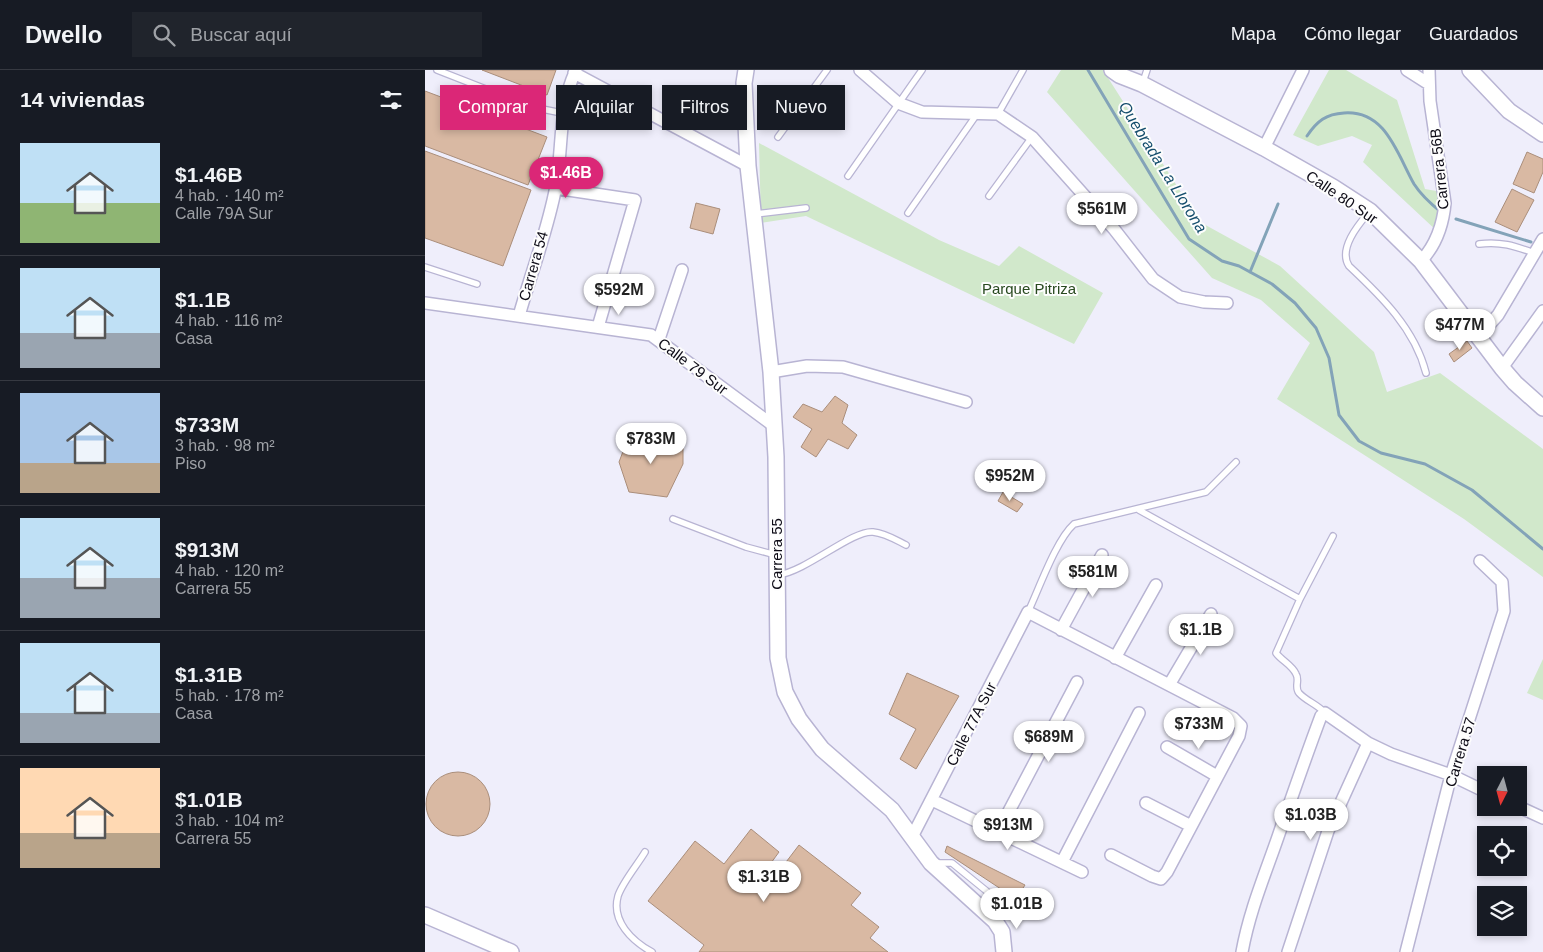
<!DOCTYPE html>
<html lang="es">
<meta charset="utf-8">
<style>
:root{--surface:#171b24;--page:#20242c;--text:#f1f3f6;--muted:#9ea1a6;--line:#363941;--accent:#db2777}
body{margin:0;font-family:Helvetica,sans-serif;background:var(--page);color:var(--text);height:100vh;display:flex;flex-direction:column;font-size:19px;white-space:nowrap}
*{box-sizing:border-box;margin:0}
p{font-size:16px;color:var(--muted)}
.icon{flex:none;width:28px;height:28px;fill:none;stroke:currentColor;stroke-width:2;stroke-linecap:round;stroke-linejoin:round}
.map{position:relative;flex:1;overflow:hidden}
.sheet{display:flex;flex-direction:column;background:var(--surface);width:425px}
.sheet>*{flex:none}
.banner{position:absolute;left:15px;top:15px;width:475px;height:45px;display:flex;gap:10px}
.needle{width:32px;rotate:186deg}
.tools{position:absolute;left:1052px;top:696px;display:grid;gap:10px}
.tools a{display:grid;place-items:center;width:50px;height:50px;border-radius:0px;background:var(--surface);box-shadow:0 2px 8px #0003;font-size:25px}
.price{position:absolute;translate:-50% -42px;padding:0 11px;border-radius:18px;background:#fff;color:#222;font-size:16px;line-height:32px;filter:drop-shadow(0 1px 2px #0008)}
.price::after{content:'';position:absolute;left:50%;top:30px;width:15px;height:11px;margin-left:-8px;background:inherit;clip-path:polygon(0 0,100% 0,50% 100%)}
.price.active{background:var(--accent);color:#fff}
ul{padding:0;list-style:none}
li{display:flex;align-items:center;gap:15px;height:125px;padding:0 20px}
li+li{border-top:1px solid var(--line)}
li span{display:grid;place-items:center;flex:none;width:140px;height:100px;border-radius:0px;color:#555}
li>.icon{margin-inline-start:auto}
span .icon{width:60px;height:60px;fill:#fffc;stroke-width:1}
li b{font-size:21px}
h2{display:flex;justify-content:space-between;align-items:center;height:60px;padding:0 20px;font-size:21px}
.chip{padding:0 18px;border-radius:0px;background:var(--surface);box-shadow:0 2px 8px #0003;font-size:18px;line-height:45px}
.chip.active{background:var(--accent);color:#fff}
header{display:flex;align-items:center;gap:30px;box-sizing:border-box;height:70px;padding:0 25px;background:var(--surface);border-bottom:1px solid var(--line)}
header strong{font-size:24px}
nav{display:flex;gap:28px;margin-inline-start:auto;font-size:18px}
.search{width:350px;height:45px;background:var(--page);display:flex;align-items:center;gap:12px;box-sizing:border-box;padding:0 18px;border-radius:0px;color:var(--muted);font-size:19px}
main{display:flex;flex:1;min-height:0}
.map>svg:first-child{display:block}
</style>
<header>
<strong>Dwello</strong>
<div class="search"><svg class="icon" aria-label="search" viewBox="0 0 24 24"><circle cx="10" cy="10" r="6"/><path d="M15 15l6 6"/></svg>Buscar aquí</div>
<nav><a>Mapa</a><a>Cómo llegar</a><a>Guardados</a></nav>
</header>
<main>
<section class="sheet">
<h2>14 viviendas<svg class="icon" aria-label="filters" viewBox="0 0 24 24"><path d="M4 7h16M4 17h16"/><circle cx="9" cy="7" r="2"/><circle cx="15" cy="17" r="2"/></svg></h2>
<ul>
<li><span style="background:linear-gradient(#bfe0f5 60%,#8fb573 0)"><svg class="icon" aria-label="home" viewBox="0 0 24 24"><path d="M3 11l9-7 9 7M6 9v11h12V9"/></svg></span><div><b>$1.46B</b><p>4 hab. · 140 m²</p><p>Calle 79A Sur</p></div></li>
<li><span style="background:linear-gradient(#bfe0f5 65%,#9aa5b1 0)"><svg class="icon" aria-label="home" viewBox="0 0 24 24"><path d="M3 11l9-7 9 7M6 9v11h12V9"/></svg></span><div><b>$1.1B</b><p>4 hab. · 116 m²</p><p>Casa</p></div></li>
<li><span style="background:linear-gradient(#a9c7e8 70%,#b9a48a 0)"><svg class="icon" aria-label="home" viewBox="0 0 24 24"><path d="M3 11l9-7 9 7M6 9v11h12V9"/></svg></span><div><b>$733M</b><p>3 hab. · 98 m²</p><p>Piso</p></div></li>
<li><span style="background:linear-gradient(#bfe0f5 60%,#9aa5b1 0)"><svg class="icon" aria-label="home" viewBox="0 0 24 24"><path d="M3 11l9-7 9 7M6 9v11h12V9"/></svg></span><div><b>$913M</b><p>4 hab. · 120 m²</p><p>Carrera 55</p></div></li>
<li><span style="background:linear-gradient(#bfe0f5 70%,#9aa5b1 0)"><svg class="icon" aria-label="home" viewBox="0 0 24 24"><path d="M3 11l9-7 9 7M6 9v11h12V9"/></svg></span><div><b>$1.31B</b><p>5 hab. · 178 m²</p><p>Casa</p></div></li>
<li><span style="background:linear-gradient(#ffd9b3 65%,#b9a48a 0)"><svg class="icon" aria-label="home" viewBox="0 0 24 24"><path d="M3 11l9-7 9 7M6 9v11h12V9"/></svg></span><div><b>$1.01B</b><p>3 hab. · 104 m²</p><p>Carrera 55</p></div></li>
</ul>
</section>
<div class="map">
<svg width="1118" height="882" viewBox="0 0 1118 882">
<rect width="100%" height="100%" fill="#efeefb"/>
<path fill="#d1e8cb" d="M636,0h42l97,152 80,44 94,86 13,40 53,-19 103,76v128l-79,-58 -187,-120 33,-56 -49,-43 -49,-22 -165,-186z
M904,0h17l51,30 28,89 17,3 -4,40 -75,-70 9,-17 -20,-9 -34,10 -25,-11z
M334,73l180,97 60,26 20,-20 84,47 -29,51 -268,-128 -45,7z
M1118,589v41l-16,-7z"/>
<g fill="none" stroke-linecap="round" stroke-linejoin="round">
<path stroke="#83a3b8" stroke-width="3" d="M663,0l101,169 33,22 17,5 33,18 23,19 21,25 13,30 10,57 20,26 22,12 44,11 47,26 71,59
M882,66c10,-15 19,-22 37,-23 42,-3 53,41 70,71 7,11 17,20 27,28
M1031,149l75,23
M825,202l28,-68"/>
</g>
<path fill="#d9b9a3" stroke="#aa8e7b" d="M57,0h74l-9,25z
M0,21l122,46 -19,48 -103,-39z
M0,81l106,39 -28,76 -78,-28z
M1102,82l16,7v13l-9,21 -21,-9z
M1087,119l22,11 -17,32 -22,-10z
M271,133l24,6 -7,25 -23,-6z
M1042,271l5,7 -18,14 -5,-8z
M410,326l13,9 -6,18 15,12 -9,14 -20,-10 -12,18 -15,-10 11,-18 -19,-12 10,-13 19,8z
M228,365l30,13v16l-16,33 -38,-5 -10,-30 8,-21z
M578,422l20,12 -6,8 -19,-11z
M482,603l52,23 -43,73 -16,-10 16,-30 -27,-15z
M1 734a32 32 0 1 1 64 0a32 32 0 1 1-64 0Z
M326,759l28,23 -8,11 9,7 19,-25 62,48 -10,12 28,22 -9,11 18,14h-189l5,-7 -56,-44 47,-60 29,23z
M522,776l78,39 -9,14 -71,-47z"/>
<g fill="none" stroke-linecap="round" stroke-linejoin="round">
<g stroke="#b8b4d3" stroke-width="8">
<path id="service" d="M12,0l95,37 30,6
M718,12l4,-12
M573,44l25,-44
M353,67l49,-67
M423,106l74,-106
M564,126l43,-59
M944,142c-11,13 -31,37 -20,54 32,30 66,63 77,107
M483,143l69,-99
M330,144l51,-6
M1054,174c21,-3 36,2 55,9
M0,197l52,17
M714,440l161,89
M248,449l73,28 30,8
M353,505c29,-4 74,-45 95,-43 12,1 23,8 33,13
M603,542c11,-23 28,-72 46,-88l132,-32 30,-30
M900,643c-8,-9 -19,-12 -26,-20 -5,-6 1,-13 -3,-19 -4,-9 -14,-13 -20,-21l24,-54 33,-63
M220,782c-7,12 -23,31 -27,44 -7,25 14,45 34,56
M511,793h16l48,39 -5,17"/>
</g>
<g stroke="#b8b4d3" stroke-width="14">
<path id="minor" d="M435,0l38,33 24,9 76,2 34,23 82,92 39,50 27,18 24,5 23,1
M982,0l22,14
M149,3l174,93
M839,78l39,-78
M130,118l80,12 -37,127
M996,191c15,-16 22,-36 24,-58l-15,-102 -1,-31
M0,233l226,32 123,91
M94,246c12,-43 29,-86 37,-130 7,-39 2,-78 20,-116
M1054,266l19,-21 45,-76
M234,269l23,-69
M1077,298l41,-57
M346,302l36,-6 36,1 123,35
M636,560l41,-75
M690,588l41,-73
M744,615l42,-71
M742,677l50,29
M507,730l150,72
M721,733l45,23
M1094,737l24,11
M573,762l79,-150
M488,765l115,-223 205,106 8,8 -2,10 -72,136 -6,7 -9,-3 -41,-21
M637,792l77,-149
M817,882c8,-44 25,-82 39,-124 13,-37 26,-75 40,-112l4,-3 43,30 23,11 60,21 35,17
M863,882l40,-121 40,-88
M981,882l45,-177 53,-164 -2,-29 -22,-21"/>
</g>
<g stroke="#b8b4d3" stroke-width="18">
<path id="tertiary" d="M321,0l-2,13 4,83 23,206 5,85 2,201 7,34 14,27 23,30 70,61 39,53 64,58 7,11 2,20
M687,0l7,5 23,9 122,64 69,39 37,24 51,50 81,107 13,15 28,25
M1045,0l39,41 34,23
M0,845l86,37"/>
</g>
<use href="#service" stroke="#fff" stroke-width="5.5"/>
<use href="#minor" stroke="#fff" stroke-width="11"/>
<use href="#tertiary" stroke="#fff" stroke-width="15"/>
</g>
<g text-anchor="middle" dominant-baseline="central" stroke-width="4" stroke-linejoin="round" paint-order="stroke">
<g font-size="15" fill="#0d0b16" stroke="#fdfdfd">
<text transform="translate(1014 99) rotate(-96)">Carrera 56B</text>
<text transform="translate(917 127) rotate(34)">Calle 80 Sur</text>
<text transform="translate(108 196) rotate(-74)">Carrera 54</text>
<text transform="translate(268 296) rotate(37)">Calle 79 Sur</text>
<text transform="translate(351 484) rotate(-90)">Carrera 55</text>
<text transform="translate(546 654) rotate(-63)">Calle 77A Sur</text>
<text transform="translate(1035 682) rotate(-73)">Carrera 57</text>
</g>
<g font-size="15" fill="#28491f" stroke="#fdfdfd">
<text x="604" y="218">Parque Pitriza</text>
</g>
<g font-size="16" font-style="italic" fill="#154e6d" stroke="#fdfdfd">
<text transform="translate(738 97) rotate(58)">Quebrada La Llorona</text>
</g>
</g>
</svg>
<div class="tools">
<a><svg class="needle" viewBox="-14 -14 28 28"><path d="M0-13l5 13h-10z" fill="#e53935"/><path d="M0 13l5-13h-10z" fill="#9ea1a6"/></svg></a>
<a><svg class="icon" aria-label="locate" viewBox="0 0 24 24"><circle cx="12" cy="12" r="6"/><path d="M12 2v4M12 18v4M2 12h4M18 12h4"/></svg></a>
<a><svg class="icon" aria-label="layers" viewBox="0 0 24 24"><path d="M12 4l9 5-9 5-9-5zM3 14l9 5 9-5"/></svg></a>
</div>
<b class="price active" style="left:141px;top:129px">$1.46B</b>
<b class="price" style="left:677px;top:165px">$561M</b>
<b class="price" style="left:194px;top:246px">$592M</b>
<b class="price" style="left:1035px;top:281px">$477M</b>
<b class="price" style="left:226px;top:395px">$783M</b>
<b class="price" style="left:585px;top:432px">$952M</b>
<b class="price" style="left:668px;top:528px">$581M</b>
<b class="price" style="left:776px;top:586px">$1.1B</b>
<b class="price" style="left:774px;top:680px">$733M</b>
<b class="price" style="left:624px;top:693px">$689M</b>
<b class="price" style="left:886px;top:771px">$1.03B</b>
<b class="price" style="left:583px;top:781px">$913M</b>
<b class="price" style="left:339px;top:833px">$1.31B</b>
<b class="price" style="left:592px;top:860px">$1.01B</b>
<div class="banner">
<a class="chip active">Comprar</a>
<a class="chip">Alquilar</a>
<a class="chip">Filtros</a>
<a class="chip">Nuevo</a>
</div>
</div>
</main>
